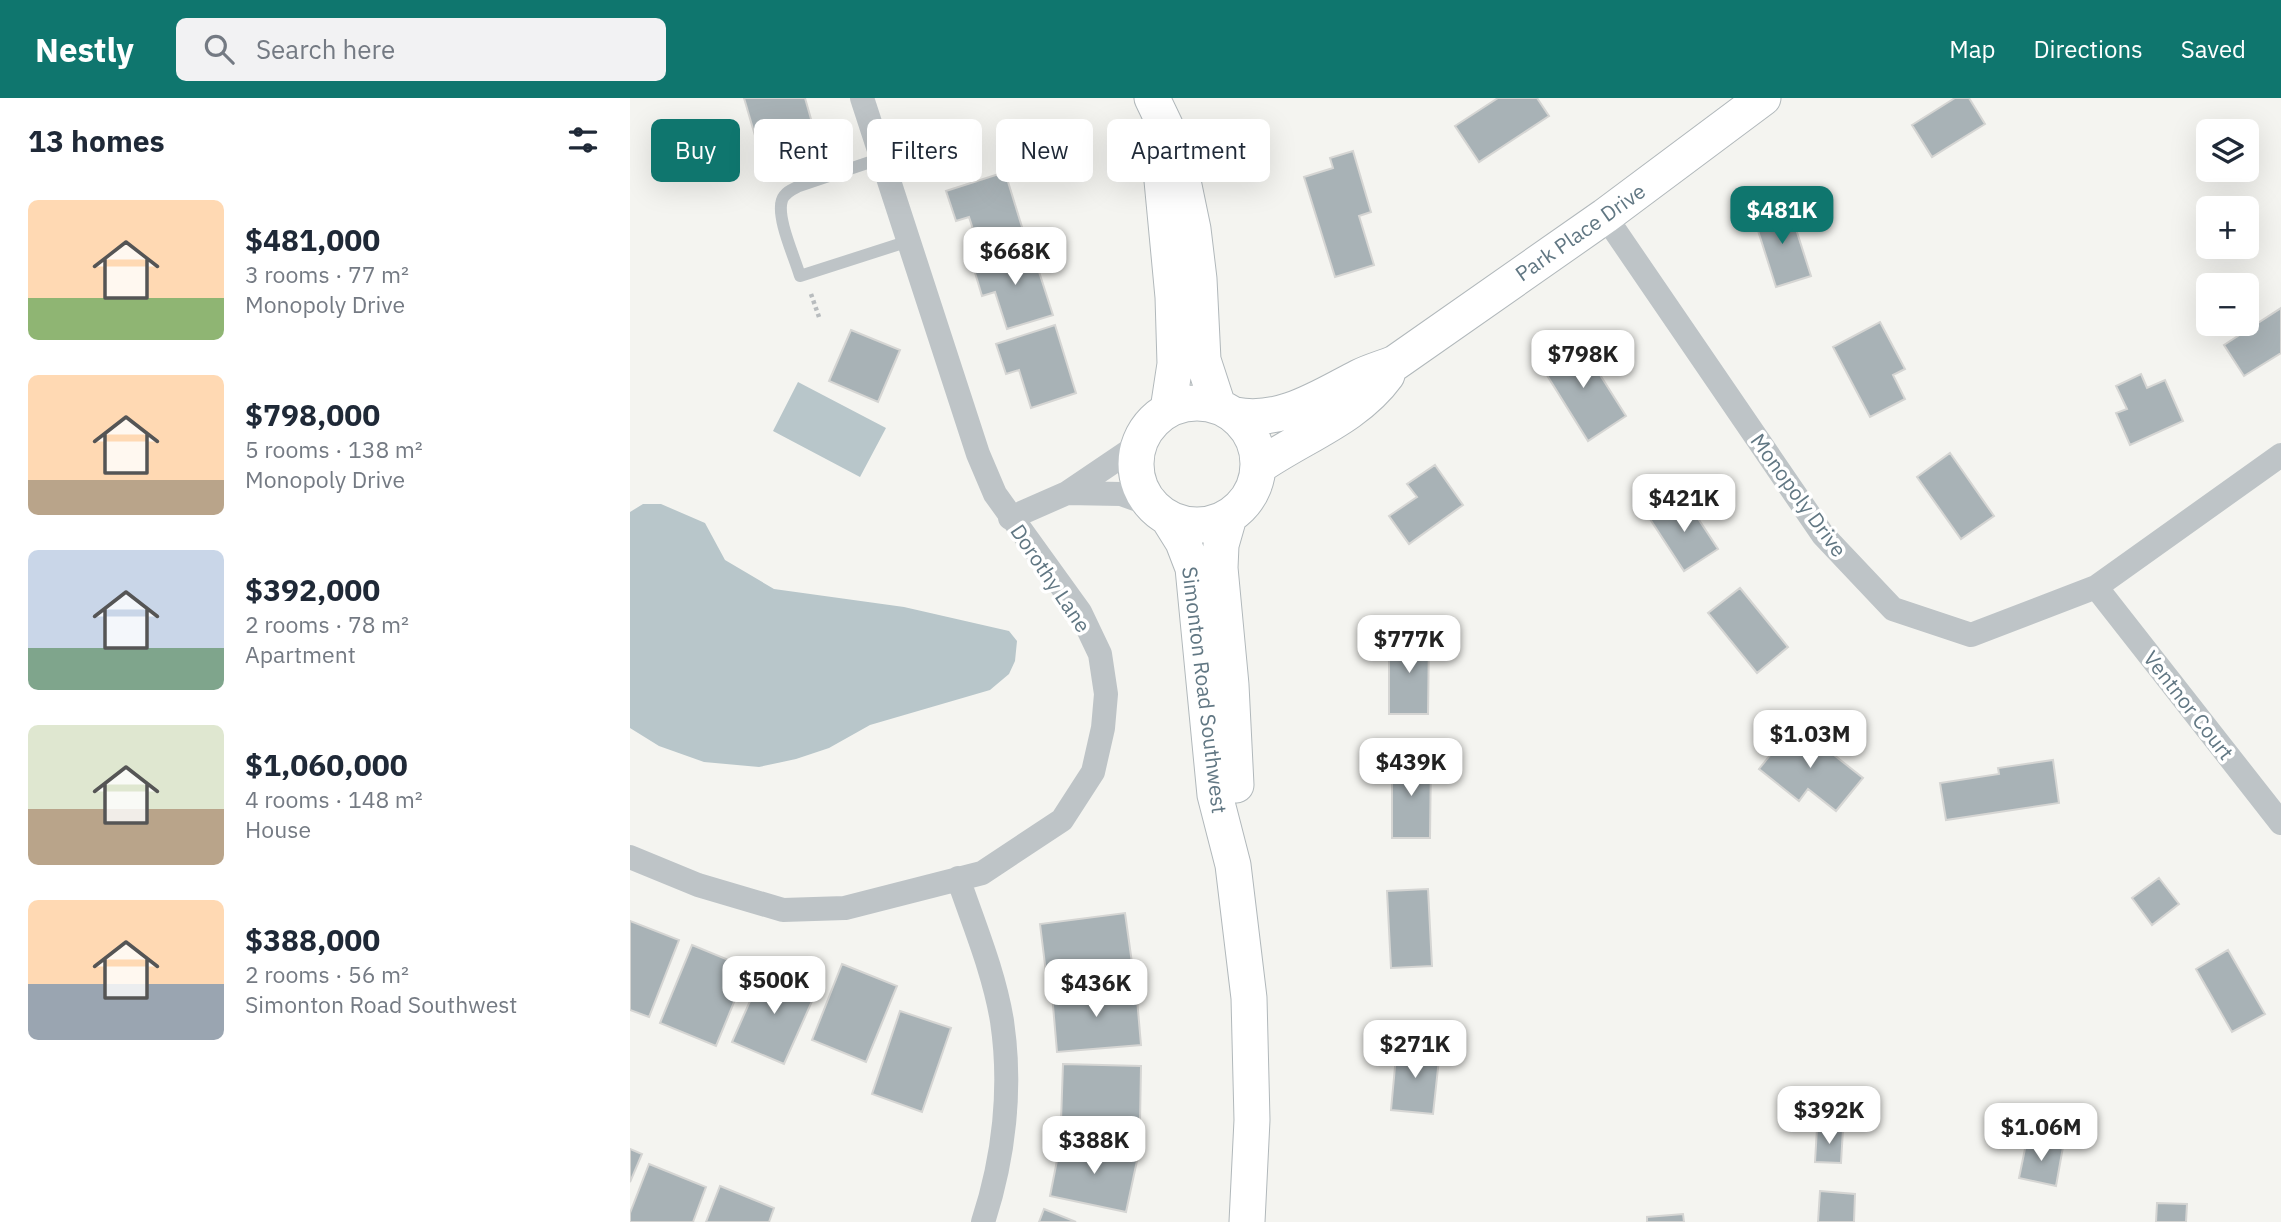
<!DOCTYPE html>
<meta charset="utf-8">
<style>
:root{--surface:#fff;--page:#f2f2f3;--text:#1f2937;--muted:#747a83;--accent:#0f766e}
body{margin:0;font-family:"IBM Plex Sans",sans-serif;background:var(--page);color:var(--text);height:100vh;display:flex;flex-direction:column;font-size:26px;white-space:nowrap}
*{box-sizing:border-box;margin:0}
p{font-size:23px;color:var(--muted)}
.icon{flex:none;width:38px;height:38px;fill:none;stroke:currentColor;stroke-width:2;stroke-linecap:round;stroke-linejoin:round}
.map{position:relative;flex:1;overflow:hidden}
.side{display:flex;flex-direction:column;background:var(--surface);width:630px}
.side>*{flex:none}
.banner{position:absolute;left:21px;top:21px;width:665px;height:63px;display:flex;gap:14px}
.controls{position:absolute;left:1566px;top:21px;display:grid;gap:14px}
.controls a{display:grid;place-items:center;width:63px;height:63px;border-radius:10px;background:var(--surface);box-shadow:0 7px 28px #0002;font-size:35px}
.price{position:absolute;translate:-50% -60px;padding:0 16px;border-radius:14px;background:#fff;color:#222;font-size:23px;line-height:46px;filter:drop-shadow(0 2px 4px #0008)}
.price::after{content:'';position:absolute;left:50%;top:42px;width:21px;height:16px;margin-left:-10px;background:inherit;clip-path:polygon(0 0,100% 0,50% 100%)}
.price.current{background:var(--accent);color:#fff}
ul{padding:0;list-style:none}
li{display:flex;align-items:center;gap:21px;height:175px;padding:0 28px}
li span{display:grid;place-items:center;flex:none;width:196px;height:140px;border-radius:10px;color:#555}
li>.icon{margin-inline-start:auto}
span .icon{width:84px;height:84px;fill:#fffc;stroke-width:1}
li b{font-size:30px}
h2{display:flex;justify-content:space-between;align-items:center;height:84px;padding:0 28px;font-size:30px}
.pill{padding:0 24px;border-radius:10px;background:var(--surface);box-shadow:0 7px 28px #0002;font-size:24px;line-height:63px}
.pill.current{background:var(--accent);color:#fff}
header{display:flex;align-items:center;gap:42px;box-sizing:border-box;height:98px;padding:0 35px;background:var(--accent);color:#fff}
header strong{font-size:33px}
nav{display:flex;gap:38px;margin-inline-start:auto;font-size:24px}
.search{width:490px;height:63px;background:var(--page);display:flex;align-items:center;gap:18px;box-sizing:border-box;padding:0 24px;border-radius:10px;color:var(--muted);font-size:26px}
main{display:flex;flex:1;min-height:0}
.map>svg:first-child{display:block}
</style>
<header>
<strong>Nestly</strong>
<div class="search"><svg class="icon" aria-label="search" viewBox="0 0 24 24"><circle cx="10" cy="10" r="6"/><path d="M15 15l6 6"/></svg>Search here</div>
<nav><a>Map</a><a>Directions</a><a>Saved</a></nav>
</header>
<main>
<section class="side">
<h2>13 homes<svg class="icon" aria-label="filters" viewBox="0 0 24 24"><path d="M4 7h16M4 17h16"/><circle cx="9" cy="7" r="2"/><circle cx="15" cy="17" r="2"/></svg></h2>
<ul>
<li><span style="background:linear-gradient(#ffd9b3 70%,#8fb573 0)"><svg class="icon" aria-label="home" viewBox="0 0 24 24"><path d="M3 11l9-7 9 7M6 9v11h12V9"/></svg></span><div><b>$481,000</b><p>3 rooms · 77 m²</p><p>Monopoly Drive</p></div></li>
<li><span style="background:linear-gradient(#ffd9b3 75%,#b9a48a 0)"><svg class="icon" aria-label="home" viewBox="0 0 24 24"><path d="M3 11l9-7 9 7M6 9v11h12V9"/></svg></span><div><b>$798,000</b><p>5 rooms · 138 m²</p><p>Monopoly Drive</p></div></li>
<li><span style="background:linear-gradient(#c9d6e8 70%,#7fa58c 0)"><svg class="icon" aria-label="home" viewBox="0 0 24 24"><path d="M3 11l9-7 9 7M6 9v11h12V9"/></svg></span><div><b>$392,000</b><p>2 rooms · 78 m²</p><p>Apartment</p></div></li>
<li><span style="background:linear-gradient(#dfe7d0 60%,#b9a48a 0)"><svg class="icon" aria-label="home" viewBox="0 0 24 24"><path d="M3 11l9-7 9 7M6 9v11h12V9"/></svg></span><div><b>$1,060,000</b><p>4 rooms · 148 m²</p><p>House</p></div></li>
<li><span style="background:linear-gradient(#ffd9b3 60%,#9aa5b1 0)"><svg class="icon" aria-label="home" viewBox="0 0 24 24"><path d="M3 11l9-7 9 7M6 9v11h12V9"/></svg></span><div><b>$388,000</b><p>2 rooms · 56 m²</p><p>Simonton Road Southwest</p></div></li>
</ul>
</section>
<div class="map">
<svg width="1651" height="1124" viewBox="0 0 1651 1124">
<rect width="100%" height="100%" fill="#f4f4f0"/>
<path fill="#b8c6ca" d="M168,284l88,46 -26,49 -87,-46z
M13,406h18l44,19 20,37 49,29 130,18 105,24 8,10 -2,20 -6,13 -19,16 -120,35 -41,23 -33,11 -37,8 -55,-5 -45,-16 -29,-18v-216z"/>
<path fill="#a8b2b6" stroke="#d5d5d3" stroke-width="2" d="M114,0h61l14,49 -56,16z
M868,0h39l12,18 -70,46 -24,-36z
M1325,0h14l16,26 -53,33 -20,-32z
M723,53l18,61 -12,4 15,49 -39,12 -31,-100 29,-9 -3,-10z
M375,74l21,68 -45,14 -12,-37 -13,4 -10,-30z
M1158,106l23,72 -35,11 -23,-72z
M401,149l22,68 -46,14 -12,-37 -13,4 -9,-30z
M1651,210v45l-37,23 -20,-31z
M1250,224l25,47 -12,6 12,24 -35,18 -37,-70z
M425,227l21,68 -45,15 -12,-38 -13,4 -10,-30z
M221,232l49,20 -22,52 -49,-21z
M948,242l48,76 -38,25 -48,-77z
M1511,276l6,14 18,-8 18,41 -53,24 -14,-32 11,-4 -11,-23z
M1320,355l44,63 -33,23 -44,-62z
M805,367l28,40 -54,39 -20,-28 28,-19 -10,-13z
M1054,399l34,52 -34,22 -34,-52z
M1110,490l48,59 -31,26 -49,-60z
M759,537l40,1 -1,78h-39z
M1165,626l68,54 -27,33 -28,-22 -9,12 -40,-32z
M762,660h39l-1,80h-38z
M1423,662l6,43 -113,17 -6,-37 59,-9 -1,-6z
M1529,780l20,26 -27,21 -20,-27z
M798,791l4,77 -41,2 -4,-77z
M495,815l8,57 -86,11 -7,-57z
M0,823l49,19 -30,77 -19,-7z
M62,847l56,23 -32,78 -56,-23z
M1598,852l37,64 -33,18 -36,-63z
M212,866l55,22 -31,76 -54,-22z
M135,869l52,23 -33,74 -52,-22z
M506,889l5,58 -84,7 -5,-58z
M270,913l51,17 -29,84 -50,-18z
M767,947l43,5 -7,64 -42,-4z
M433,966l78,2 -1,57 -79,-2z
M1187,1030l26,1 -2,34 -26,-1z
M1397,1041l36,8 -7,39 -37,-8z
M431,1042l77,16 -12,56 -76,-16z
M0,1051l12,5 -12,28z
M19,1066l57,23 -13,35h-63v-9z
M90,1088l54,22 -5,14h-63z
M1190,1093l35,3 -1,28h-36z
M1527,1105l30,1 -1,18h-30z
M414,1111l32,13h-37z
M1053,1116l1,8h-37v-5z"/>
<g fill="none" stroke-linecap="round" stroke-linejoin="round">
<g stroke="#b1b8bb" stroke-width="37">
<path id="secondary" d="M522,0l21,44 9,34 11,53 6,50 4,81 15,46
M531,72l12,127 2,67 -7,46
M506 366a61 61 0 1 1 122 0a61 61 0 1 1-122 0Z
M605,317c45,9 85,-18 124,-38 12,-6 24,-9 36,-14l210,-147 158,-118
M628,369c44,-31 97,-48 129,-92
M599,419l-8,28 -1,23 11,117 5,100
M538,420l15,24 10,26 22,227 18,70 16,133 3,122 -5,102"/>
</g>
<path stroke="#b8bcbe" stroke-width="4.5" stroke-dasharray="3.5 3.5" stroke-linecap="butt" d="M181,196l8,23"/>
<path stroke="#bec4c7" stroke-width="12" d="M252,60l-83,28c-6,3 -14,6 -17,14 -6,18 13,58 18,76l109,-35"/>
<path stroke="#bec4c7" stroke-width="24" d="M975,118l218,319 70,74 78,26 125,-48 185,-132
M437,395l54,1 31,11
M380,420l57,-25 71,-48
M1466,489l185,236
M0,759l68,28 85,25 62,-2 137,-35 80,-53 31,-48 10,-44 3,-34 -6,-40 -20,-42 -85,-118 -17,-40 -116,-356
M328,780c16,47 36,94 44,143 10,67 2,137 -19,201"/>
<use href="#secondary" stroke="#fff" stroke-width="35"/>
</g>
<g text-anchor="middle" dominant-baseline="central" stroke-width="7" stroke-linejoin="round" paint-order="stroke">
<g font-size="21" fill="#617783" stroke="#fff">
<text transform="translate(950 134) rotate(-35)">Park Place Drive</text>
<text transform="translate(1169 397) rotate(54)">Monopoly Drive</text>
<text transform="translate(421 480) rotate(56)">Dorothy Lane</text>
<text transform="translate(575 592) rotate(83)">Simonton Road Southwest</text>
<text transform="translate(1559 607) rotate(52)">Ventnor Court</text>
</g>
</g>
</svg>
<div class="controls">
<a><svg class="icon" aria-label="layers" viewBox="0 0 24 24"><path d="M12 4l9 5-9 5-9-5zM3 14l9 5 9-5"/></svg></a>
<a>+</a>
<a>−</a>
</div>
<b class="price current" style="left:1152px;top:148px">$481K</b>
<b class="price" style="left:385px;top:189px">$668K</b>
<b class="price" style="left:953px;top:292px">$798K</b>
<b class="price" style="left:1054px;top:436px">$421K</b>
<b class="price" style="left:779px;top:577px">$777K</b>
<b class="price" style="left:1180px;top:672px">$1.03M</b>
<b class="price" style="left:781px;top:700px">$439K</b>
<b class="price" style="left:144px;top:918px">$500K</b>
<b class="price" style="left:466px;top:921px">$436K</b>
<b class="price" style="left:785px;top:982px">$271K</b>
<b class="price" style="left:1199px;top:1048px">$392K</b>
<b class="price" style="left:1411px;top:1065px">$1.06M</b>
<b class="price" style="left:464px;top:1078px">$388K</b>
<div class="banner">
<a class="pill current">Buy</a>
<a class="pill">Rent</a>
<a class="pill">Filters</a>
<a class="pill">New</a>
<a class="pill">Apartment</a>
</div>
</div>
</main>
